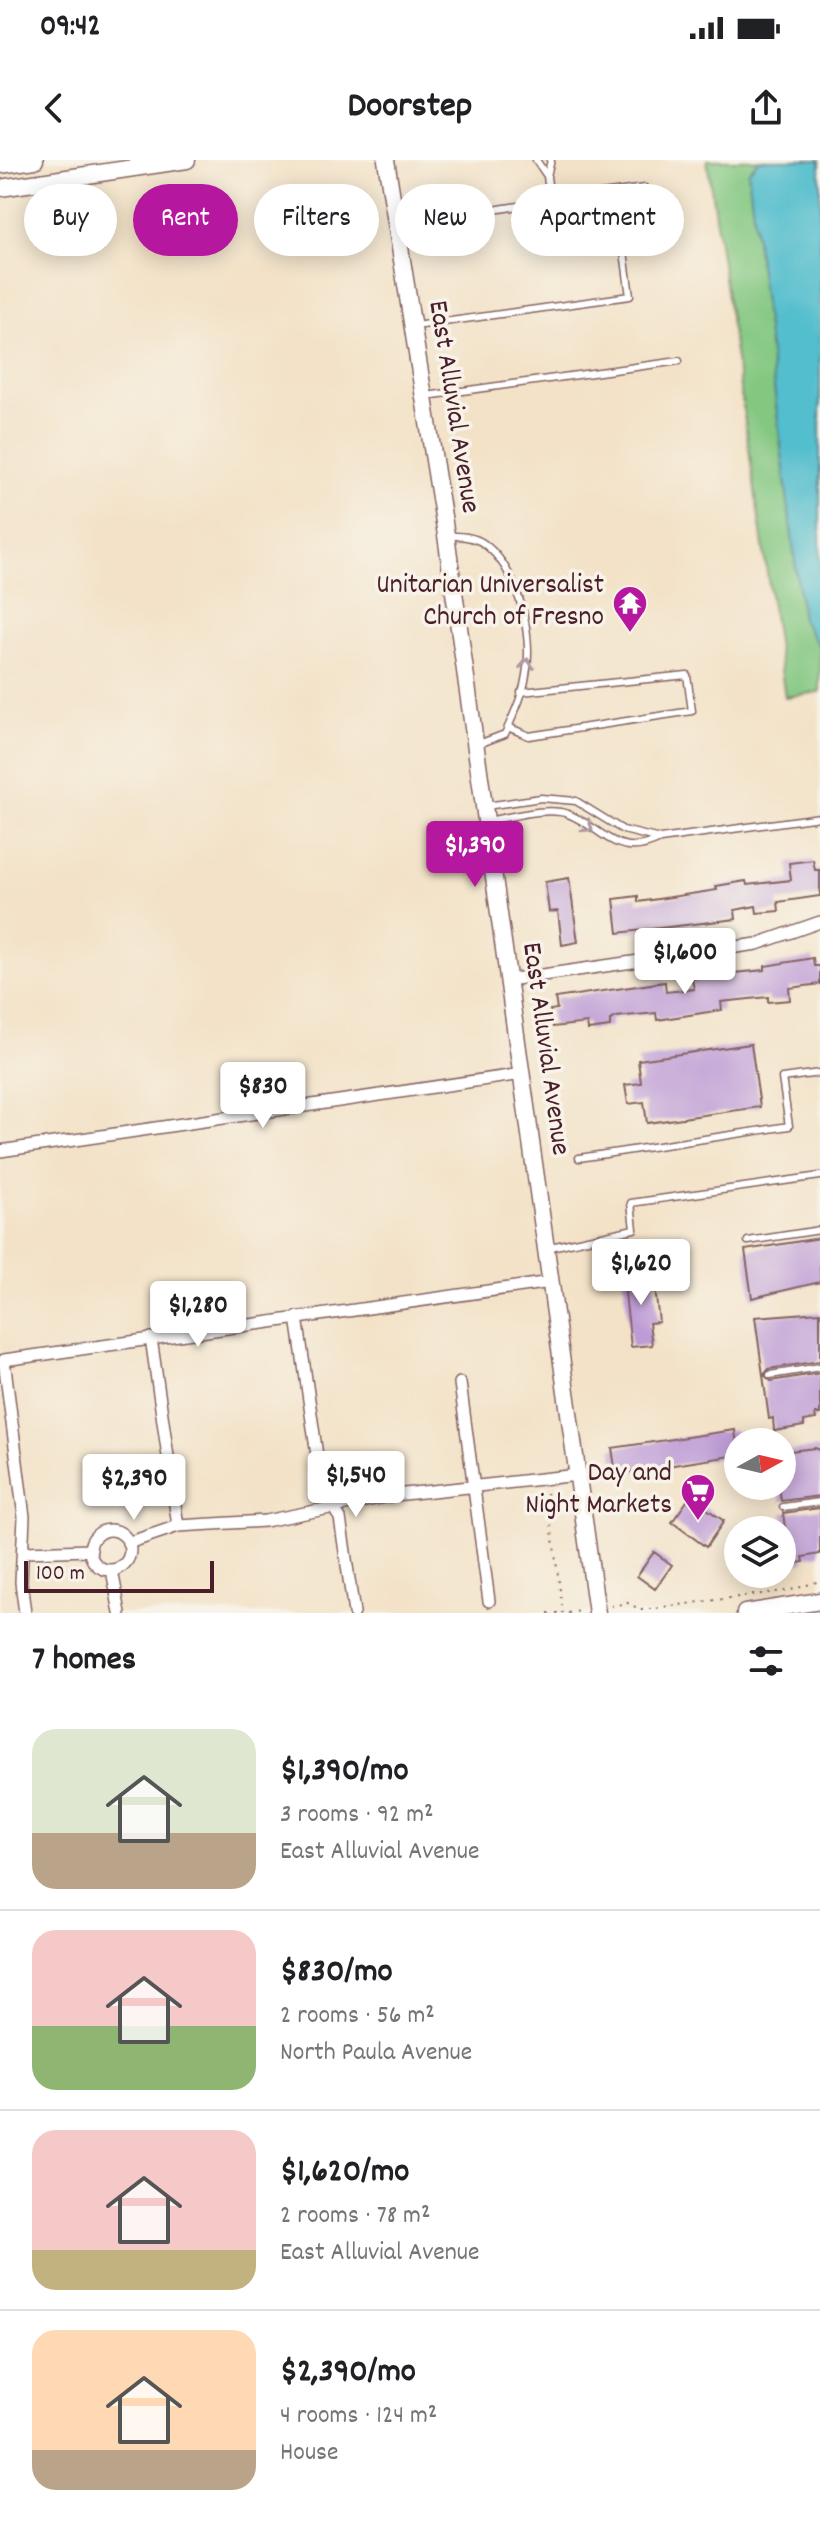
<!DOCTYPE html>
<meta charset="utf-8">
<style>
:root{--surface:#fff;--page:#f2f2f2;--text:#202124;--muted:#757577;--line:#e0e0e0;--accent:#b5179e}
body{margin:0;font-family:Dekko,sans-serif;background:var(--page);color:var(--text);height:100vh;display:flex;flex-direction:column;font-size:30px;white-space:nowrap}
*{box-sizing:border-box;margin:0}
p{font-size:26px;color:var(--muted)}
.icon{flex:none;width:44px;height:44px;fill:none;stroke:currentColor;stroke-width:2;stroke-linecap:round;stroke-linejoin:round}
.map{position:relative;height:1453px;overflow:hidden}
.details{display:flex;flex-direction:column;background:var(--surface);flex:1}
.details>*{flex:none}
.banner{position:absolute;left:24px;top:24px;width:772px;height:72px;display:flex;gap:16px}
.needle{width:52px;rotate:82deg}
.controls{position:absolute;left:724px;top:1268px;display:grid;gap:16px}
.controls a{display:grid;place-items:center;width:72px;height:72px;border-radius:50%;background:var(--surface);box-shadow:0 4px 20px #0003;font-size:40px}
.scale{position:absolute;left:24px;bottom:20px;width:190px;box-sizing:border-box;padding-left:8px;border:4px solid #4a1f2b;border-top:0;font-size:22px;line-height:28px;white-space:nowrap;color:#4a1f2b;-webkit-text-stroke:6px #f7f3e8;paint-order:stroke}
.price{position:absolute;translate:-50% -68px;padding:0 18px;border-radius:8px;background:#fff;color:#222;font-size:26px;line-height:52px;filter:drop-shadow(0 2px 4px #0008)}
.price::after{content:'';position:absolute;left:50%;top:48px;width:24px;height:18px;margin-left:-12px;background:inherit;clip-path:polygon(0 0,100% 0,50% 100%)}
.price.on{background:var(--accent);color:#fff}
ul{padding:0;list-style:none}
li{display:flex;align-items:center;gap:24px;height:200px;padding:0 32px}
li+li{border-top:2px solid var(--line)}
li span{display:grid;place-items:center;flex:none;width:224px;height:160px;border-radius:24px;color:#555}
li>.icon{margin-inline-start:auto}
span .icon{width:96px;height:96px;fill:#fffc;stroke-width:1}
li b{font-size:34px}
h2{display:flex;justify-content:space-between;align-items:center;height:96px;padding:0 32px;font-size:34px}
.tag{padding:0 28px;border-radius:36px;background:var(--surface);box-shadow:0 4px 20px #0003;font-size:28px;line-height:72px}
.tag.on{background:var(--accent);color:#fff}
.status{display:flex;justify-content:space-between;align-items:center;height:56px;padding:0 40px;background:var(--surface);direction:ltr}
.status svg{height:22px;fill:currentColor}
header{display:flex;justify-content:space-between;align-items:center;height:104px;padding:0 32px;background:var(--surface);font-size:36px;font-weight:700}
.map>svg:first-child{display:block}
</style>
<div class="status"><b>09:42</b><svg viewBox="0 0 49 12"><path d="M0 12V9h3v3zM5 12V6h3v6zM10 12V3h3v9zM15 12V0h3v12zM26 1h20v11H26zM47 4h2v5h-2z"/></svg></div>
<header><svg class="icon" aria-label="back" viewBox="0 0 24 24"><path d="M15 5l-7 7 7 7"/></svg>Doorstep<svg class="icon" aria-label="share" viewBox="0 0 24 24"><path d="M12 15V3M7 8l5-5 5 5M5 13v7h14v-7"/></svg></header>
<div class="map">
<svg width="820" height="1453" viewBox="0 0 820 1453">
<rect width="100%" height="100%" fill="#f7f3e8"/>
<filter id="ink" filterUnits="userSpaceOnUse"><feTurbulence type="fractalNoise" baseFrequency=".0125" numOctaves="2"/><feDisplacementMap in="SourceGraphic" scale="16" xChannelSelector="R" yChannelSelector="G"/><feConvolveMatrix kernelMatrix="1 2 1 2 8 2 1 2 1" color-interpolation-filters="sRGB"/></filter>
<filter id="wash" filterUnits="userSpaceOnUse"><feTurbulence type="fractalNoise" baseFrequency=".006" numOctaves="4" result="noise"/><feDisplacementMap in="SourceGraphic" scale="32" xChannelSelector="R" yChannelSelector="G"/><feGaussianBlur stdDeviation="1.8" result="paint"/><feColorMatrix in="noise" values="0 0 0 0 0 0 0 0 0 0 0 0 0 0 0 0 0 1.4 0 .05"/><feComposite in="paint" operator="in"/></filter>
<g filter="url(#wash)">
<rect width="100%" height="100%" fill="#f3e2c7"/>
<path fill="#83c781" stroke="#667356" stroke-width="2" d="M707,0h113v532l-35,5z"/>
<path fill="#52becd" stroke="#4e6e7c" stroke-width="2" d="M759,0h61v488l-18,-28 -54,-448z"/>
<g id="blocks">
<path fill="#bd9bd6" d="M813,700l2,10h5v26l-42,6 1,9 -22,2 -1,-7 -21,4 1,9 -118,14 -4,-34 24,-3v6l79,-12 -1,-4 30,-5 1,4 44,-5 -2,-17z
M569,718l9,64 -16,3 -4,-34 -9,1 -4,-30z
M813,798l1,8h6v18l-31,4 1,12 -22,2v-5l-47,5 1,8 -65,10 -1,-7 -40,4 -6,3v7l-22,3 -1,-7 -34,4 -3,-17 7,-1 -2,-11 110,-16 1,10 28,-3 -2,-10 10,-3 63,-6v-4z
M751,884l9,63 -113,16 -3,-21 -16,2 -3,-19 16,-2 -3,-23z
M820,1078v44l-68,16 -7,-48z
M653,1112l6,50 -10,1 3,22 -21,2 -8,-72z
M820,1152v49l-51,8 -5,6 7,6 49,-8v41h-5l1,5 -12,2v5l-30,5 -1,-13 -4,1 -14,-102z
M735,1270l3,25 -122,19 -4,-26z
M815,1288l5,2v46l-39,5 -2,-15h3v-34z
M690,1337l34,24 -18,26 -34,-25z
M820,1348v46l-17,3 1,5 -14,2 -7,-51z
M654,1392l18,13 -17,24 -18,-13z"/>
</g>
</g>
<g filter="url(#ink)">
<use href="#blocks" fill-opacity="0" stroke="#856362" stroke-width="2"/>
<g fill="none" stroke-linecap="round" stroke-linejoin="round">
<g stroke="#856362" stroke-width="9">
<path id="lane" d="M536,0l11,16
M616,32l29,-4
M449,57l101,-16
M415,166l215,-30 -14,-104 -66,9 -3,-25 4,-16
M426,236l253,-35
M446,375c12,1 27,1 37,8 35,25 51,92 43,132 -3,21 -13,41 -21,59l-29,11
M508,567l21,9 163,-25 -5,-36 -166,17
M486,661c23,-3 60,-15 82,-7 36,14 48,47 92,25l-37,-9 -47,-29 -35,-3 -55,8
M660,679l160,-22
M579,998l210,-32 -7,-48 38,-5
M748,1081l72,-11
M546,1088l88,-19 -3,-26 189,-27
M770,1215l50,-8
M783,1347l37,-5"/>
</g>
<g stroke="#856362" stroke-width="14">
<path id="street" d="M508,820l249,-36 63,-22
M0,991l522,-77
M297,1157l25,173 18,28 14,95
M151,1178l27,188
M460,1223l29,218
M90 1390a20 20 0 1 1 40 0a20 20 0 1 1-40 0Z
M128,1383l50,-17 87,-5 130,-26 183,-20
M23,1392l68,-2
M112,1410l8,43
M25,1453l-4,-31 3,-65 -20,-157 547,-78"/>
</g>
<g stroke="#856362" stroke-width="19">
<path id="secondary" d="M386,0l60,375 151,1078
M0,5l35,-5
M0,28l187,-28
M745,1453l75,-12"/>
</g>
<path stroke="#856362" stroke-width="2" stroke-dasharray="2 6" stroke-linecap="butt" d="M547,1333l16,120
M611,1446l17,-3 13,7 150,-20 29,-9
M548,1453h14
M568,1453l13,-2"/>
<use href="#lane" stroke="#fff" stroke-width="6"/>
<use href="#street" stroke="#fff" stroke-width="11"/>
<use href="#secondary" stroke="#fff" stroke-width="16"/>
</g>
<defs><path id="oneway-chevron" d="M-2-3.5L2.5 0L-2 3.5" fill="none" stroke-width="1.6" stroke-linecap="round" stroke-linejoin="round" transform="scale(2)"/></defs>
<g stroke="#ae9aa0">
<use href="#oneway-chevron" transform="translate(527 504) rotate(-86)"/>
<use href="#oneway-chevron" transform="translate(588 667) rotate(33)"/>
</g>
</g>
<defs>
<g id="temple-pin" transform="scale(1.8)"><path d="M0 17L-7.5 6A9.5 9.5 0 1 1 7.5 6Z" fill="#b5179e" stroke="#f7f3e8"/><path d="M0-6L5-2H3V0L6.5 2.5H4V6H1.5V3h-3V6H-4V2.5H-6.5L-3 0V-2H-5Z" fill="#fff"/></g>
<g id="supermarket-pin" transform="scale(1.8)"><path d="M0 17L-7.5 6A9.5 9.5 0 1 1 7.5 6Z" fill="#b5179e" stroke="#f7f3e8"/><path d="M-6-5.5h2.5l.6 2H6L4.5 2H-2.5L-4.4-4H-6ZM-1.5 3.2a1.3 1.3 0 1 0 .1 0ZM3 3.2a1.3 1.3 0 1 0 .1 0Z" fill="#fff"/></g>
</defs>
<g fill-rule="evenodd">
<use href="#temple-pin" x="630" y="443"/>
<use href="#supermarket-pin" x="698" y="1331"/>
</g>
<g text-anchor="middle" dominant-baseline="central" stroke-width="7" stroke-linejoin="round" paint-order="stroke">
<g font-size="28" fill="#4a1f2b" stroke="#f7f3e8">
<text transform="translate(452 247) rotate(81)">East Alluvial Avenue</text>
<text transform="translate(544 889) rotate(82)">East Alluvial Avenue</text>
</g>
<g font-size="28" fill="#4a1f2b" stroke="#f7f3e8" text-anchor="end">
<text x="604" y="427">Unitarian Universalist<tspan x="604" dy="32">Church of Fresno</tspan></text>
<text x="672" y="1315">Day and<tspan x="672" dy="32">Night Markets</tspan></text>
</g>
</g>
</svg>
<div class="controls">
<a><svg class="needle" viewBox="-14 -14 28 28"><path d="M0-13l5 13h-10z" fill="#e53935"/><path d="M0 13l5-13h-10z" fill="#757577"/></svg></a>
<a><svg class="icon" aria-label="layers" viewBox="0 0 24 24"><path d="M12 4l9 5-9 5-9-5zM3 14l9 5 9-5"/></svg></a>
</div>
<div class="scale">100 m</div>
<b class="price on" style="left:475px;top:729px">$1,390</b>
<b class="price" style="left:685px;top:836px">$1,600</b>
<b class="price" style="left:263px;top:970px">$830</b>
<b class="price" style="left:641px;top:1147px">$1,620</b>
<b class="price" style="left:198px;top:1189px">$1,280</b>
<b class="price" style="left:356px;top:1359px">$1,540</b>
<b class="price" style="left:134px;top:1362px">$2,390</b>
<div class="banner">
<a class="tag">Buy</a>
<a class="tag on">Rent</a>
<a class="tag">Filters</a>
<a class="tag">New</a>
<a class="tag">Apartment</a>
</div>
</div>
<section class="details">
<h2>7 homes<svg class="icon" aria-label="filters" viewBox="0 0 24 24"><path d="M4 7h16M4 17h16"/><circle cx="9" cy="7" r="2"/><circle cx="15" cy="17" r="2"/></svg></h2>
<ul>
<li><span style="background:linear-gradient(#dfe7d0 65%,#b9a48a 0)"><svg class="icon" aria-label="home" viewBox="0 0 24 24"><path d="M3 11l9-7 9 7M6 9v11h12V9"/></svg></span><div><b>$1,390/mo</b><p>3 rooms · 92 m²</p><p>East Alluvial Avenue</p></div></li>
<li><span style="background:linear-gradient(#f6c9c9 60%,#8fb573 0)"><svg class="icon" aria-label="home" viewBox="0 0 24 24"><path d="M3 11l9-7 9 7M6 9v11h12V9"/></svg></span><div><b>$830/mo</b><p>2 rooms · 56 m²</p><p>North Paula Avenue</p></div></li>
<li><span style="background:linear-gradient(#f6c9c9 75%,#c2b280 0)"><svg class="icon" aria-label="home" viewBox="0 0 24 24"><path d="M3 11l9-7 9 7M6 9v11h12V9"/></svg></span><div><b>$1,620/mo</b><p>2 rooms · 78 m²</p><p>East Alluvial Avenue</p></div></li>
<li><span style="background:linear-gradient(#ffd9b3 75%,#b9a48a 0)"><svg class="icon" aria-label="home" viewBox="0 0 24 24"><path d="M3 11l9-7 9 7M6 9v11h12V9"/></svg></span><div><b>$2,390/mo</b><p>4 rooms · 124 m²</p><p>House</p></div></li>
</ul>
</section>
